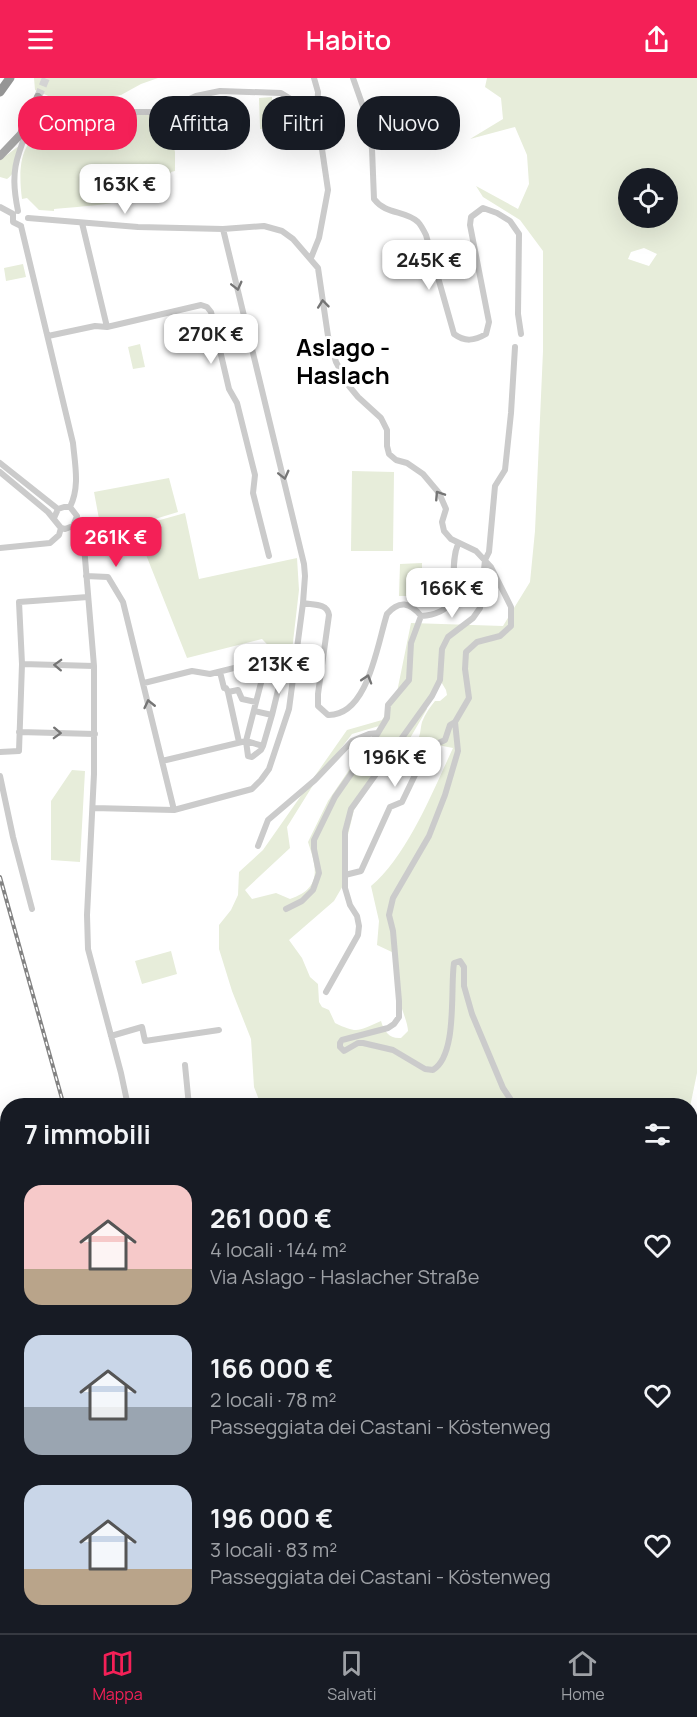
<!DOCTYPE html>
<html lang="it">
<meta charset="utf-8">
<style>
:root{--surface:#171b24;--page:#20242c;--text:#f1f3f6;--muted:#9ea1a6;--line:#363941;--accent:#f42057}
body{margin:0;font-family:Manrope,sans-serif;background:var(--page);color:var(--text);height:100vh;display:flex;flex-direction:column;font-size:22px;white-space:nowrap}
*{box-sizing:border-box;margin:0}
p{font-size:20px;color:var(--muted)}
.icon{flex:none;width:33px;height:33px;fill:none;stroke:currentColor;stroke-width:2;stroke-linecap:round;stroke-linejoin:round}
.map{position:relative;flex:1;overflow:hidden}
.side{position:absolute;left:0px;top:1020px;width:698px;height:536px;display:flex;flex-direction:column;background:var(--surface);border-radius:24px 24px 0 0;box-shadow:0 6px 24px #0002}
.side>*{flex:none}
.guide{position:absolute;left:18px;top:18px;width:662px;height:54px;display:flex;gap:12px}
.fabs{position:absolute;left:618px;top:90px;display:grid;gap:12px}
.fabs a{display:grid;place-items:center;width:60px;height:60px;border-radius:50%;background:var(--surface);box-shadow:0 6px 24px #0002;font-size:30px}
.price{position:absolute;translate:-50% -51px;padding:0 14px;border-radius:12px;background:#fff;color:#222;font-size:20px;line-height:39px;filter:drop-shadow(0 2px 3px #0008)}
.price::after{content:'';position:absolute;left:50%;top:36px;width:18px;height:14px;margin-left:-9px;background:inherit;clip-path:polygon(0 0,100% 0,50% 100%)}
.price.active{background:var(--accent);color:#fff}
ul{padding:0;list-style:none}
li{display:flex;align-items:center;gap:18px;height:150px;padding:0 24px}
li span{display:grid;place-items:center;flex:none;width:168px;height:120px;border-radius:18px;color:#555}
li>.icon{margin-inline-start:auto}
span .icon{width:72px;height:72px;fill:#fffc;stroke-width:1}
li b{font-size:26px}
h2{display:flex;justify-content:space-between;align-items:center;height:72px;padding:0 24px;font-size:26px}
.chip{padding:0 21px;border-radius:24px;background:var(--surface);box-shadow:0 6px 24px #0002;font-size:21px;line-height:54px}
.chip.active{background:var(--accent);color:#fff}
header{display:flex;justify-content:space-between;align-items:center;height:78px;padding:0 24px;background:var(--accent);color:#fff;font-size:27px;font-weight:600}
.dock{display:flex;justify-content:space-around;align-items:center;height:84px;border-top:2px solid var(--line);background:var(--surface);font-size:16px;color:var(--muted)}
.dock a{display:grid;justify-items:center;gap:3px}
.dock .active{color:var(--accent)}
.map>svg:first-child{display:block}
</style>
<header><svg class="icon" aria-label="menu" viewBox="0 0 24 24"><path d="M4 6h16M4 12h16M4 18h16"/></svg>Habito<svg class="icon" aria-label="share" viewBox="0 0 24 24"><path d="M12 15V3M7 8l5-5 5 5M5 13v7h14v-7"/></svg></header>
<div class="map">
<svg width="697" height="1555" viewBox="0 0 697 1555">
<rect width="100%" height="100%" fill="#fff"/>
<path fill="#e7edda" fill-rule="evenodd" d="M34,0h124l-17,6 -20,11 -57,8 -29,-13z
M487,0h210v995l-7,34 -429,-2 -7,-18 -3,-48 -19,-48 -13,-42v-24l12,-15 7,-15 1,-23 24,-22 84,-120 35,-10 14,-23 15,-74 92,3 27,-44 5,-51 8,-180v-100l-23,-31 -37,-23 -7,-11 42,23 11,-25 -2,-29 -12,-28 -45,12 33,-20 -2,-21 -16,-11zM628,100h40v40h-40zM644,170l13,6 -8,12 -21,-7 3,-7zM440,602l6,10 1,5 -7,6h-5c-5,6 -10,13 -13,21 -2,8 -1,12 -5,19l36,7c-20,43 -46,108 -82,138l8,35 -2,24 17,8c1,13 0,30 4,43 2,9 10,27 10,35l-7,7c-12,1 -17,-7 -20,-17 -23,10 -23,13 -46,2l-6,-13 -7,-3 -3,-5 -1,-18 -8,-7 -8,-19 -13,-18 45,-39 14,-24 -2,-34 8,-33 48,-71 7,1 18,-31 -1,-5zM379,648l-51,75 -20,41c9,27 14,46 -18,57l-14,-6 -24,6 -7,-9 45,-42 -3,-21 28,-45 37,-48z
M272,19l1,31 -13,1 -1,-31z
M122,36l44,1v4l-2,1 1,4h3l7,28v19l-4,1c-5,8 -10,16 -19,20 -25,13 -70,14 -98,17v2l-15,-1 -12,-12 -5,1c-11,-82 37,-74 100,-85z
M19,68c-2,12 -2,27 -12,33l-7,-2v-17z
M23,186l3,13 -20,4 -2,-13z
M140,266l5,23 -12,2 -5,-22z
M352,393l42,1 -1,79h-42z
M169,400l9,34 -76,23 -8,-43z
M185,435l14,66 98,-21 2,32 -9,78 -28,-29 -75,19 -52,-131z
M422,485v33h-23l1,-32z
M72,692l13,1 -5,91 -29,-2v-59z
M171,873l6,23 -35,10 -7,-23z
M690,1049l3,5 4,1v500h-423l-4,-7h420z"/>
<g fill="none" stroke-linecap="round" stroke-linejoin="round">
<path stroke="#d5d5d5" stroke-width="6" stroke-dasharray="6 3" stroke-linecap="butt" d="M0,1543l3,11"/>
<path stroke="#d5d5d5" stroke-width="8" stroke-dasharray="8 4" stroke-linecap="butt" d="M38,19l8,-19"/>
<path stroke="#cbcbcb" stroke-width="6" d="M353,0l13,37 6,34 2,50c12,16 31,11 44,23 3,3 6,9 8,13l28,99c11,8 20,7 32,0l3,-12 -19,-97 1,-8 12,-9 14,5 13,8 9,13 -1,80 3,20
M24,63l12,-11 7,-3 78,-15h41l34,-16 24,-5 61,2 36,22
M0,129l13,7
M18,133c-4,-20 -6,-38 1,-58 3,-10 7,-17 7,-28
M13,136v8l8,4
M28,140l110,9 85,2 41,-3 18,5 11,8 25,29 10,68 8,26 13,24 9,11 23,21 6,12v16l2,8 7,6 11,3 16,11 16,19 7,16 -4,13 2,9 7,8 25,12 15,16 20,40v19l-11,10 -23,6 -11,10 -1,17 4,29 -14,24 3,29 -13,44 -16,41 -36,62 -4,17 4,16 6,70v16l-5,7 -6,4 -46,12 -2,3v4l4,4 14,-8h5l30,7 32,19 8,1c25,-15 17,-82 21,-107l6,-2 4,6v19l8,28 31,74 12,18
M82,145l25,104
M21,148l52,217c2,22 7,44 -3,64
M311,180l8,-20 9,-48 -11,-75 1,-23 -4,-14
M48,258l47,-10 12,1 94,-22 6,2 4,5 18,77 8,14 18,72 -2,18 16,63
M0,385l58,46
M0,394l48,40 13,16 4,1 8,-3 4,-10 -7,-9h-6l-6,2 -4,9
M73,448l9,13 2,7 10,120v108l-7,141 1,34 33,124 7,33
M0,470l50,-5 9,-8 2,-7
M86,498l22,1 15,25 51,208
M303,525c10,2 24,0 26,12l-11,79v12l10,9c40,1 49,-70 59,-101 12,-14 23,-12 34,2
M421,538c50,-4 24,-41 37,-72
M258,584l8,-7 9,-1 6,24
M22,586l72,2
M220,594l4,16h2l2,4 10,-2 4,9 14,3
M262,601l19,-1 -9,37
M144,605l48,-12 18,3 48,-12 4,17 -16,62 -84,20
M228,614l11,50
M254,633l18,4 -9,31
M19,654l76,2
M246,663l17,5 -2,4 -9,7 -4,-1z
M0,674l19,-1 3,-87 -3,-62 69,-5
M0,698l13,61 19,72
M93,730l81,2 78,-21 9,-9 8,-11 20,-60 14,-106 2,-27 -1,-12 -81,-335
M258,768l10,-26 47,-40 37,-39 17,-7 9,-1
M345,797l16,-4 29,-64 12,-5 26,-54 17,-8 5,-15 5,-3
M286,831l16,-8 11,-11 6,-17 -5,-24v-9l21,-43 32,-46 20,-33 1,-13 21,-25 2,-37 10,-27
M326,914l32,-57 1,-9 -2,-10 -7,-11 -5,-17v-56l6,-23 81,-113 8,-16 2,-31 6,-12 25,-19 7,-10 5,-48 4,-8 6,-66 10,-16 6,-57 4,-66
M111,958l31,-9 3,14 74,-11
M185,987l4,41
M3,1209l5,14
M0,1252l8,-6
M0,1253l8,25
M0,1365l8,-3
M690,1392l7,9
M0,1523l8,-2
M265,1548l5,7
M3,1554l1,1
M16,1555l24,-7"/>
<path stroke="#a6a6a6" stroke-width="8" d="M0,78l21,-22 17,-37"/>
<path stroke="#959595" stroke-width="9" d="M0,14l10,-14"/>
<g stroke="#838383" stroke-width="4">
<path id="rail" d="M0,799l64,229
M198,1548v7
M209,1548l2,7"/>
</g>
<use href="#rail" stroke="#fff" stroke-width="1.5" stroke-dasharray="4.5" stroke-linecap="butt"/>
</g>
<defs><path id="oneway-chevron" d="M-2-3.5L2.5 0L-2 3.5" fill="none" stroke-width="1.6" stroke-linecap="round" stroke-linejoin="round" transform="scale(1.5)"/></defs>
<g stroke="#757575">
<use href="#oneway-chevron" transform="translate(237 208) rotate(76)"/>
<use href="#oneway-chevron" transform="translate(323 226) rotate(-96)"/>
<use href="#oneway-chevron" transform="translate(284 397) rotate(76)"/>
<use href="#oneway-chevron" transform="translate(439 417) rotate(-123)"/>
<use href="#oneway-chevron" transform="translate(58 587) rotate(-178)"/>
<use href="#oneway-chevron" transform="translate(367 601) rotate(-73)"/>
<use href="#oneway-chevron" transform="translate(149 626) rotate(-103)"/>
<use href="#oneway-chevron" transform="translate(57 655) rotate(2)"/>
</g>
<g text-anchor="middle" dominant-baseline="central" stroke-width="6" stroke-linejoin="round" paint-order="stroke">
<g font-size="24" font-weight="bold" fill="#000" stroke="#fff">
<text x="343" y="268">Aslago -<tspan x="343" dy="28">Haslach</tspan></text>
</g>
</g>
</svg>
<div class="fabs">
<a><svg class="icon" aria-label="locate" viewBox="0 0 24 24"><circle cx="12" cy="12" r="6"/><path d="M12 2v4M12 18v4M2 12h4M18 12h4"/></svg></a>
</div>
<b class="price" style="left:125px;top:137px">163K €</b>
<b class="price" style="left:429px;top:213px">245K €</b>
<b class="price" style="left:211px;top:287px">270K €</b>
<b class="price active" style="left:116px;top:490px">261K €</b>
<b class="price" style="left:452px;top:541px">166K €</b>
<b class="price" style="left:279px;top:617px">213K €</b>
<b class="price" style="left:395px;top:710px">196K €</b>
<div class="guide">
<a class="chip active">Compra</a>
<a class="chip">Affitta</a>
<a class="chip">Filtri</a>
<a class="chip">Nuovo</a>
</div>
<section class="side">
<h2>7 immobili<svg class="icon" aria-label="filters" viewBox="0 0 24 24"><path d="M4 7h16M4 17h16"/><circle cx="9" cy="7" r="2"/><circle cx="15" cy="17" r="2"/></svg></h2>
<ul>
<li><span style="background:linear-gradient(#f6c9c9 70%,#b9a48a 0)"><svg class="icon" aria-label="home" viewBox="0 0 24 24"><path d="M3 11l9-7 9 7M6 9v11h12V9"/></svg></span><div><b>261 000 €</b><p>4 locali · 144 m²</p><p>Via Aslago - Haslacher Straße</p></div><svg class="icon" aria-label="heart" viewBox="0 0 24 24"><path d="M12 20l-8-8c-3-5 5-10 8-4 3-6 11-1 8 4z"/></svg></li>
<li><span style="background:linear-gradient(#c9d6e8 60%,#9aa5b1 0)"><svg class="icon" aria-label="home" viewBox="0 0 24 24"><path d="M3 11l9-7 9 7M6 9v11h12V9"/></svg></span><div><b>166 000 €</b><p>2 locali · 78 m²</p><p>Passeggiata dei Castani - Köstenweg</p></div><svg class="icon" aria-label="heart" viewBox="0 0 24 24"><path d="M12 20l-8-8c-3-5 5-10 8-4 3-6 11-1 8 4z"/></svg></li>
<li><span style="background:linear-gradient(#c9d6e8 70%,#b9a48a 0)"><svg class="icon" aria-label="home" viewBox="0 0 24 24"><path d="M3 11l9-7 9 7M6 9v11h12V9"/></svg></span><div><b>196 000 €</b><p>3 locali · 83 m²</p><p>Passeggiata dei Castani - Köstenweg</p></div><svg class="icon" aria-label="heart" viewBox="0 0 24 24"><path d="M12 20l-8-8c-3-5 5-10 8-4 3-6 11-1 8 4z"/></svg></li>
</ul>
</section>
</div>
<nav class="dock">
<a class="active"><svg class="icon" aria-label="map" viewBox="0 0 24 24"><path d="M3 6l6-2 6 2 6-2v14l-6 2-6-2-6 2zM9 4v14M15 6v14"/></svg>Mappa</a>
<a><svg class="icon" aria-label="saved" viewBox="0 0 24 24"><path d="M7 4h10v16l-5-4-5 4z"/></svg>Salvati</a>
<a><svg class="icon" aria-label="home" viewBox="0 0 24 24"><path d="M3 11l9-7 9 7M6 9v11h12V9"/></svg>Home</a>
</nav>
